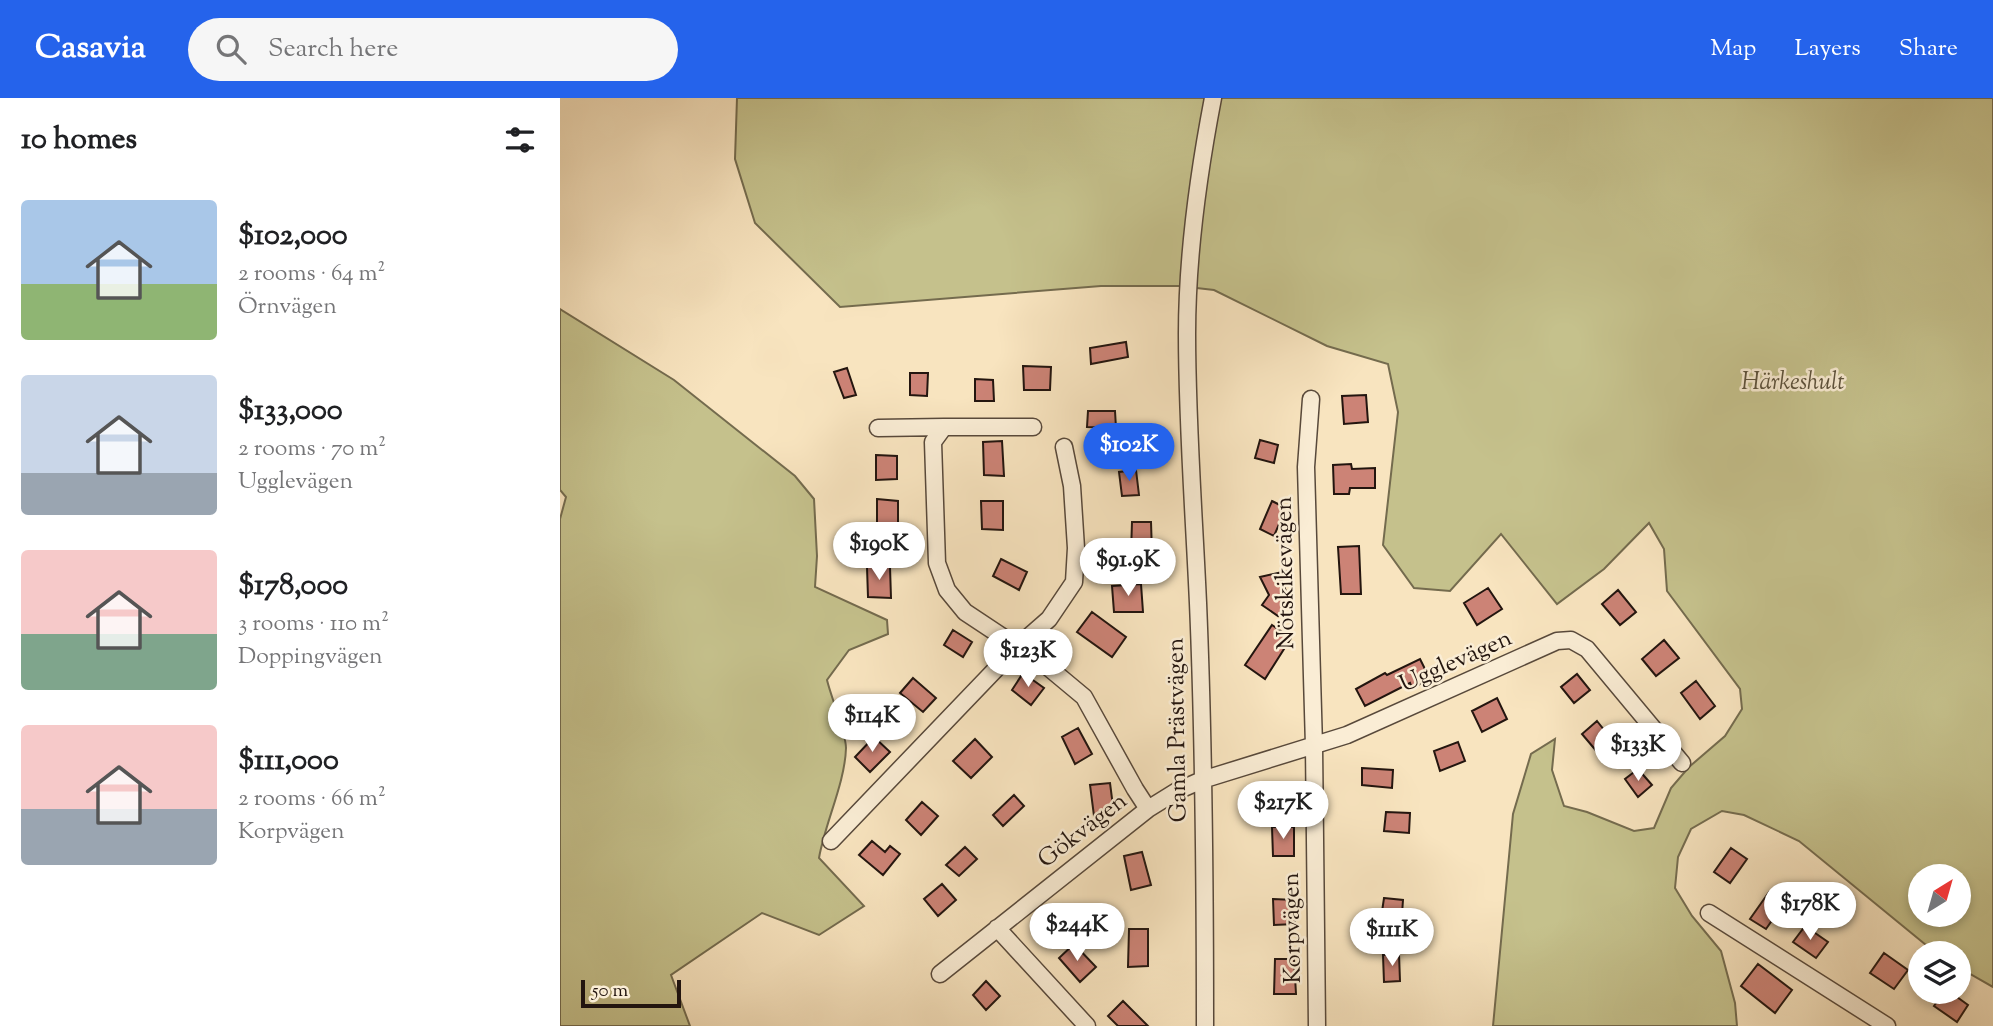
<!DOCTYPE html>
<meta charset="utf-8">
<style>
:root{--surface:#fff;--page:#f6f6f6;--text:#202124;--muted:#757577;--accent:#2563eb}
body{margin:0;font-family:"Sorts Mill Goudy",serif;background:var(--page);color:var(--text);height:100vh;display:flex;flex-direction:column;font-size:26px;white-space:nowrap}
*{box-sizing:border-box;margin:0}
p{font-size:23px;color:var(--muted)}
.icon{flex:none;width:38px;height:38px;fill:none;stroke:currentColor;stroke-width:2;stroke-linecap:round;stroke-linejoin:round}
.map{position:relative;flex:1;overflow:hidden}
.details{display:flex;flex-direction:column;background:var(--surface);width:560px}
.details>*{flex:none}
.needle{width:46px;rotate:37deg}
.buttons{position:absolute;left:1348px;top:766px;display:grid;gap:14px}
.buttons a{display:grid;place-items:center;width:63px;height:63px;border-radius:50%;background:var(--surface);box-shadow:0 4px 10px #0003;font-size:35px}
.scale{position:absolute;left:21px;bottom:18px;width:100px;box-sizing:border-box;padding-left:7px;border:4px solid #23150f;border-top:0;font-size:19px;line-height:24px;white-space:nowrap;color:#23150f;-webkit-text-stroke:5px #faedd5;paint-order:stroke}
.price{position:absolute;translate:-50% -60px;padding:0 16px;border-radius:24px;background:#fff;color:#222;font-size:23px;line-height:46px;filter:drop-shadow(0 2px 4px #0008)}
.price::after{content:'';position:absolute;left:50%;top:42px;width:21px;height:16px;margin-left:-10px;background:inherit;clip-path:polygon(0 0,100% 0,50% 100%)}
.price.active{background:var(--accent);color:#fff}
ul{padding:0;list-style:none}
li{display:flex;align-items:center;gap:21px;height:175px;padding:0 21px}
li span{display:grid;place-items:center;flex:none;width:196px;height:140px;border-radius:7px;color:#555}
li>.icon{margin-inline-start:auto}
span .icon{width:84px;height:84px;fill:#fffc;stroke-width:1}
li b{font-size:30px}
h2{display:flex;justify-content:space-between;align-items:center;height:84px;padding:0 21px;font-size:30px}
header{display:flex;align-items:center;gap:42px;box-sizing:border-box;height:98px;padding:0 35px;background:var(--accent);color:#fff}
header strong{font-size:33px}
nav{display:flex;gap:38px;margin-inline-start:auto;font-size:24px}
.search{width:490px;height:63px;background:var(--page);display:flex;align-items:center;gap:18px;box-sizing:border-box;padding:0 24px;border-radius:38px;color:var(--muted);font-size:26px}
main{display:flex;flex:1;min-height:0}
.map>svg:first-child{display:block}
</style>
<header>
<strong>Casavia</strong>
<div class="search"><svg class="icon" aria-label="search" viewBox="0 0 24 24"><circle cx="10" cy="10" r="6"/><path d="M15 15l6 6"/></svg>Search here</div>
<nav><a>Map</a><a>Layers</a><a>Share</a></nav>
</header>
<main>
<section class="details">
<h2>10 homes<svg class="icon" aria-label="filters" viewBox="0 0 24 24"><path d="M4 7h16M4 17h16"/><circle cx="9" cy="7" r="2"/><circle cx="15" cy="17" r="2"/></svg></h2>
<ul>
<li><span style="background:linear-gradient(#a9c7e8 60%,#8fb573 0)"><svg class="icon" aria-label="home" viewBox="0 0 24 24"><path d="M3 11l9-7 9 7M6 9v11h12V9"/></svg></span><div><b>$102,000</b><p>2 rooms · 64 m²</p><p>Örnvägen</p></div></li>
<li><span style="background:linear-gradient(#c9d6e8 70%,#9aa5b1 0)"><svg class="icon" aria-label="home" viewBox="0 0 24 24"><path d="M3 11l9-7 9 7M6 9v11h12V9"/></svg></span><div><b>$133,000</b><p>2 rooms · 70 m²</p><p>Ugglevägen</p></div></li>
<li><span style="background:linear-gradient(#f6c9c9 60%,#7fa58c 0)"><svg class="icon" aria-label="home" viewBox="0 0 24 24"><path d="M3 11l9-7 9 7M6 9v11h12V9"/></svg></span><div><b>$178,000</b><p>3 rooms · 110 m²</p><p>Doppingvägen</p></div></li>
<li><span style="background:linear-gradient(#f6c9c9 60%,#9aa5b1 0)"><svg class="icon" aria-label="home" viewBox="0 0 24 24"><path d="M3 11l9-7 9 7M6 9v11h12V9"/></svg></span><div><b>$111,000</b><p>2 rooms · 66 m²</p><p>Korpvägen</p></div></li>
</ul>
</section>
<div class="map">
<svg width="1433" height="928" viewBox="0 0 1433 928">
<rect width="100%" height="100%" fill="#f8e4bf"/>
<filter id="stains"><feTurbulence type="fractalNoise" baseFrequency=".00286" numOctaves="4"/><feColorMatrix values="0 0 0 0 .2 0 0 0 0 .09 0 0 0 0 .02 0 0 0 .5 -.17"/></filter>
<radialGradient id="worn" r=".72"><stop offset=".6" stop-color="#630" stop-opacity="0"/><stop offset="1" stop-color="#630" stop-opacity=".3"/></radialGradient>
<path fill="#c5c18c" stroke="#746b4e" stroke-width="2" fill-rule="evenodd" d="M177,0h1256v889l-35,-20v-13h-21l-138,-113 -55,-26 -22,-4 -31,18 -13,28 -3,31 17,28 29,35 14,52 2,23h-244l20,-212 18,-60 24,-15 -3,31 12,36 23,6 47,19 20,-3 17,-40 18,-21 36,-31 17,-27 -2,-20 -73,-98 -3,-42 -15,-26 -45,46 -47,35 -56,-70 -51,57 -36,-3 -31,-43 15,-133 -10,-48 -61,-18 -113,-56 -35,-4h-78l-261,21 -85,-84 -20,-64zM1360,779h38v38h-38z
M0,211l114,71 121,96 19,23 3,57 -2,31 72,33 1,14 -39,16 -22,30c4,17 19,53 19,68 -1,35 -21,75 -27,110l45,48 -45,29 -57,-22 -91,62 19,51h-130v-507l6,-22 -6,-7z"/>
<path fill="#cc8376" stroke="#23150f" stroke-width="2" d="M566,244l2,15 -37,7 -1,-16z
M463,268l28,1 -1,23h-26z
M287,270l9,27 -12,3 -10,-26z
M350,275h18l-1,23 -17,-1z
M415,281l18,1 1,21h-19z
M806,297l2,27 -24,2 -2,-28z
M528,313h27l1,17 -29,-1z
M700,342l18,5 -4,18 -19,-5z
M442,343l2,35 -20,-1 -1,-33z
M316,357l21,1v23l-21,1z
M791,366l1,5 23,-1v20h-25l-1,6h-15l-1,-29z
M576,372l3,25 -17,1 -3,-24z
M317,401l21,2v30h-21z
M421,403h22v29l-21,-1z
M712,403l14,7 -12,28 -14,-7z
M572,424h19l1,31h-21z
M799,448l2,48h-20l-3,-47z
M441,461l26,13 -8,18 -26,-14z
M307,469h23l1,31 -23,-1z
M727,473l-5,9 7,20 -11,16 -16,-11 7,-10 -9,-18z
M581,486l2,28h-29l-2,-26z
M928,490l14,21 -25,16 -13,-22z
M1058,492l18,22 -16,13 -18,-21z
M532,514l34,25 -14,20 -35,-25z
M712,527l19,13 -26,41 -20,-14z
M393,532l19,12 -9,15 -19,-12z
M1104,542l15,18 -23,18 -14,-17z
M860,561l10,20 -18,9 -2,-5 -45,23 -9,-17 29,-16 2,2z
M463,575l21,15 -13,17 -19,-15z
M1017,576l13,16 -16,13 -13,-16z
M353,580l23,20 -13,14 -23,-19z
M1136,583l19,25 -15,13 -19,-26z
M937,600l10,21 -25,13 -10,-21z
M1037,623l15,19 -14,13 -16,-19z
M518,630l14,26 -17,10 -13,-27z
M314,639l16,15 -20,20 -15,-15z
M415,641l17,18 -21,21 -18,-17z
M898,644l7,19 -25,10 -6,-20z
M802,670l31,2 -1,18 -30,-3z
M1078,671l14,16 -14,12 -13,-18z
M550,685l4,31 -20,2 -4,-31z
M454,697l10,11 -21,20 -10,-11z
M362,704l16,14 -17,19 -15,-15z
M826,714l24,1 -1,20 -25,-2z
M712,729h22v29h-21z
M312,743l13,11 5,-6 10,8 -17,21 -24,-20z
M405,749l12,12 -18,17 -13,-11z
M1171,750l16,11 -17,24 -16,-11z
M582,754l9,33 -20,5 -7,-34z
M382,786l14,16 -18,16 -14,-17z
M1209,794l16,10 -19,27 -16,-10z
M824,800l19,2 -2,28 -21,-3z
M713,801l21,1 1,24 -21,1z
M1245,828l23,16 -12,16 -23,-16z
M569,831h19v37l-20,1z
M514,846l22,23 -16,15 -21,-24z
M1324,855l24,17 -14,19 -24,-16z
M839,856l1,27 -16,1 -1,-27z
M715,861h19l2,35h-22z
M1198,866l34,26 -17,23 -34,-27z
M426,883l14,15 -14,14 -13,-15z
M1384,894h6l18,13 -11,17 -23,-16z
M563,903l25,25h-30l-10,-10z"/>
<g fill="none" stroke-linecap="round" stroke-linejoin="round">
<g stroke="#58493b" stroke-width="19">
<path id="minor" d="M751,301l-5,68 8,279 3,280
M473,329h-89l-11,15 4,121 10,27 18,22 83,55 36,30 51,92 13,20
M318,330l66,-1
M271,743l186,-194 32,-28 25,-37 2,-34 -4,-62 -8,-39
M1149,815l178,113
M437,830l90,98
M380,876l208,-165 29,-18 25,-11 145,-45 210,-94 14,-1 16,9 95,114
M645,928c0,-141 -1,-282 -7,-423 -4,-89 -11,-179 -11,-269 0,-79 11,-158 26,-236"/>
</g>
<use href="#minor" stroke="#faedd5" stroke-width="16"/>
</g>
<g text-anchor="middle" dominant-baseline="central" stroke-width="5" stroke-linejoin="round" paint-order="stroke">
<g font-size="24" font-style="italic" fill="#5c513b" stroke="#faedd5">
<text x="1233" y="285">Härkeshult</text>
</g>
<g font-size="24" fill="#23150f" stroke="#faedd5">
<text transform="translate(726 475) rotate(-91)">Nötskikevägen</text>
<text transform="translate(896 564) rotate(-24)">Ugglevägen</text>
<text transform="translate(618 632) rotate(-91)">Gamla Prästvägen</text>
<text transform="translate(523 733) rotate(-38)">Gökvägen</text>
<text transform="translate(733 830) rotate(-91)">Korpvägen</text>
</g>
</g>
<rect width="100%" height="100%" filter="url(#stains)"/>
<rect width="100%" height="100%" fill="url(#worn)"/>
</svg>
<div class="buttons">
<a><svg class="needle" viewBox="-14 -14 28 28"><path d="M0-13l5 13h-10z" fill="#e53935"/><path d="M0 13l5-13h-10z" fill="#757577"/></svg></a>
<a><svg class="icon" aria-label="layers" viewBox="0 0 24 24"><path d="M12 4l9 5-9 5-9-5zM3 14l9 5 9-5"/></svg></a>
</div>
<div class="scale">50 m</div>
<b class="price active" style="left:569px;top:385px">$102K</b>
<b class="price" style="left:319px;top:484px">$190K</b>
<b class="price" style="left:568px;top:500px">$91.9K</b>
<b class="price" style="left:468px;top:591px">$123K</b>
<b class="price" style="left:312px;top:656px">$114K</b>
<b class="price" style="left:1078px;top:685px">$133K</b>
<b class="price" style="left:723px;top:743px">$217K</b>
<b class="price" style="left:1250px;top:844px">$178K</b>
<b class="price" style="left:517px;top:865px">$244K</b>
<b class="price" style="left:832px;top:870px">$111K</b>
</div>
</main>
